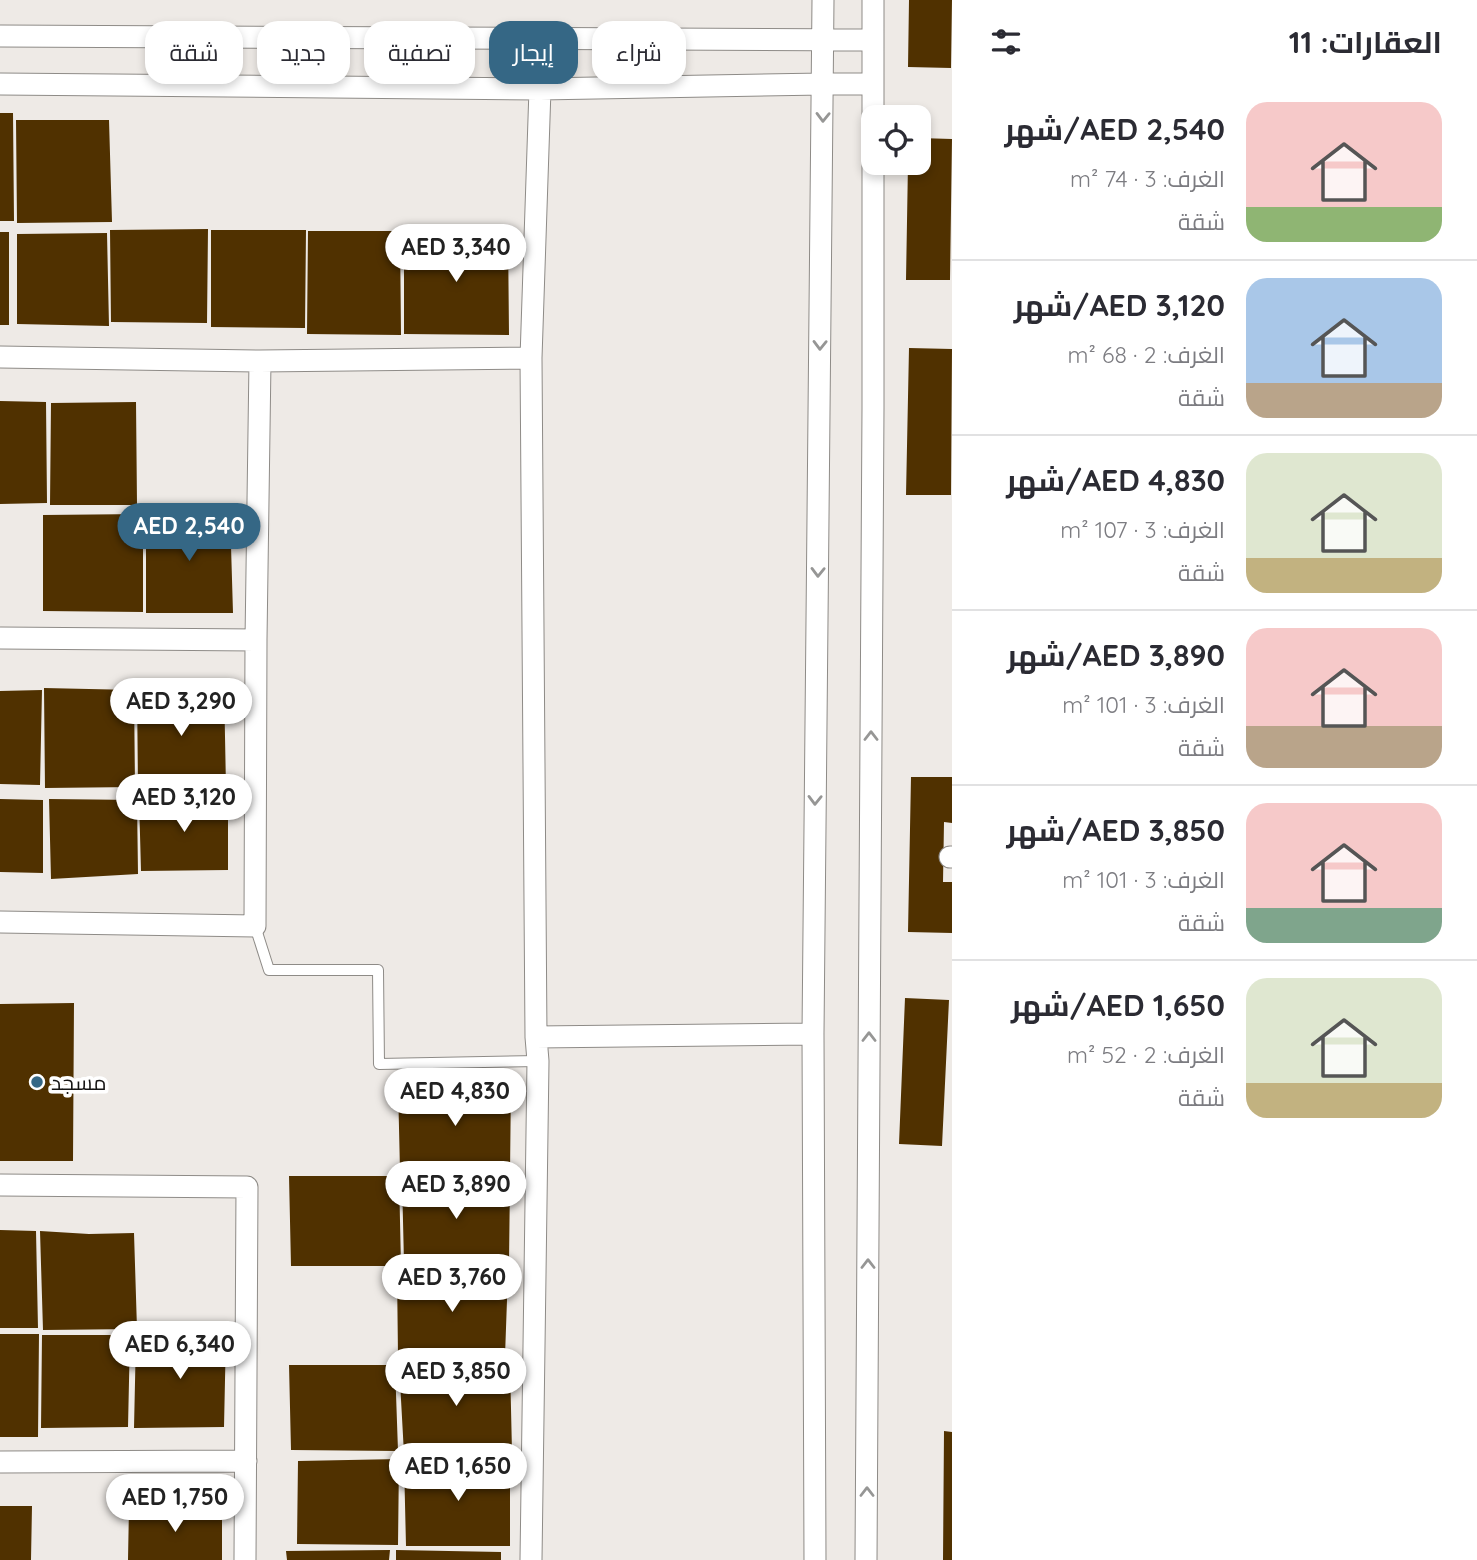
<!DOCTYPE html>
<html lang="ar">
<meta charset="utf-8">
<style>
:root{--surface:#fff;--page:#f2f2f3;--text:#2b2b33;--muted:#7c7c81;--line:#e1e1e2;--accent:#356785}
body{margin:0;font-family:Quicksand,Cairo,sans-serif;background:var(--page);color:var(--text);direction:rtl;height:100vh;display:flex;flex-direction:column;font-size:26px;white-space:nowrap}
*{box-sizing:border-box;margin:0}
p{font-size:23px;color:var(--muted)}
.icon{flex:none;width:38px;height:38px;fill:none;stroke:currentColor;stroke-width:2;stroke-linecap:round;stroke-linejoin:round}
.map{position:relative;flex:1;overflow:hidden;direction:ltr}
.panel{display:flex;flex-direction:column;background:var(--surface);width:525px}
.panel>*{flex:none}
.top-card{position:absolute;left:21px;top:21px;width:665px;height:63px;direction:rtl;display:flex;gap:14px}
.controls{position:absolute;left:861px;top:105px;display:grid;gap:14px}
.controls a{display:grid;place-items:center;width:70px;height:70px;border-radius:14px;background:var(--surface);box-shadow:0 4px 10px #0003;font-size:35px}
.price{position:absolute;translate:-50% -60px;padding:0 16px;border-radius:24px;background:#fff;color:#222;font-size:23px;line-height:46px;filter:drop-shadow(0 2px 4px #0008)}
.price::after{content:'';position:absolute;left:50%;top:42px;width:21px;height:16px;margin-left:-10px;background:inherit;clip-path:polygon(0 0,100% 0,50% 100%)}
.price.active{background:var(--accent);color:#fff}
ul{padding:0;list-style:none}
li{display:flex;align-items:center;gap:21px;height:175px;padding:0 35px}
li+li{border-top:2px solid var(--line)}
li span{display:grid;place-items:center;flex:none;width:196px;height:140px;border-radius:21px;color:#555}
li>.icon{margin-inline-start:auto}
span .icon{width:84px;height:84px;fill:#fffc;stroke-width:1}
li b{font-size:30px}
h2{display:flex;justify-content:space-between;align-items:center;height:84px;padding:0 35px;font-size:30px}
.chip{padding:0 24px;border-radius:21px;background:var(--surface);box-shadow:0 4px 10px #0003;font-size:24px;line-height:63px}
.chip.active{background:var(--accent);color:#fff}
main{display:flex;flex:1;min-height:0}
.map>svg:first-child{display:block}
</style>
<main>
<section class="panel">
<h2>العقارات: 11<svg class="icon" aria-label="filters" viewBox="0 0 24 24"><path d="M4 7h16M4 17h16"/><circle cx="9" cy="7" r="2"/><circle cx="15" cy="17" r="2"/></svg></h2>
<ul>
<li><span style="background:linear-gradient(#f6c9c9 75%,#8fb573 0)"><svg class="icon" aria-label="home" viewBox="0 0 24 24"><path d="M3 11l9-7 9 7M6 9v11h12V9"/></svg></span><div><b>AED 2,540/شهر</b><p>الغرف: 3 · 74 m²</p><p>شقة</p></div></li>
<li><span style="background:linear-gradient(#a9c7e8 75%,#b9a48a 0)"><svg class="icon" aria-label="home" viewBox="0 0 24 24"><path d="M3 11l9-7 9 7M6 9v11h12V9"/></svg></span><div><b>AED 3,120/شهر</b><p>الغرف: 2 · 68 m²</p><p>شقة</p></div></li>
<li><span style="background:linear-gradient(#dfe7d0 75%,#c2b280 0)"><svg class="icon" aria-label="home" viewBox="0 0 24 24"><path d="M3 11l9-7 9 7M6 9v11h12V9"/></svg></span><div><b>AED 4,830/شهر</b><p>الغرف: 3 · 107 m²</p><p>شقة</p></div></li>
<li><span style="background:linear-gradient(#f6c9c9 70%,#b9a48a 0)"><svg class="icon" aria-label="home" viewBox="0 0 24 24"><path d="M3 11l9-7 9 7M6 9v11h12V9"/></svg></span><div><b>AED 3,890/شهر</b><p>الغرف: 3 · 101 m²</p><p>شقة</p></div></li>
<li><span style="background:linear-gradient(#f6c9c9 75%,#7fa58c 0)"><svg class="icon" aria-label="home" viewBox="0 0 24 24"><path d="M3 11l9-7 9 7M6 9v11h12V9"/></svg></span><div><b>AED 3,850/شهر</b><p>الغرف: 3 · 101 m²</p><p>شقة</p></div></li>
<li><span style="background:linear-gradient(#dfe7d0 75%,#c2b280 0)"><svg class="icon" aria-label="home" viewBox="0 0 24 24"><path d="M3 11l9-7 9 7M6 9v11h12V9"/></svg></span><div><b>AED 1,650/شهر</b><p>الغرف: 2 · 52 m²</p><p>شقة</p></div></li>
</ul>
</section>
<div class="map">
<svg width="952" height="1560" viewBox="0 0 952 1560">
<rect width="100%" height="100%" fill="#eeeae6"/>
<path fill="#503100" d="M909,0h43l-1,68 -43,-1z
M0,113h13l1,108h-14z
M16,120h93l3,102 -95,1z
M919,138l33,1 -2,141h-44l2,-117h11z
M208,229l-1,94 -96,-1 -1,-92z
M211,230h95l-1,98 -94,-1z
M308,231h92l1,104 -94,-1z
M0,232h9v93h-9z
M404,232l104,1 1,102 -105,-1z
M107,233l2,93 -92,-2v-90z
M909,348l43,1 -1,146h-45z
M0,401l46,1 1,101 -47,1z
M136,402l1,103h-87l1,-102z
M146,512h84l3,101h-87z
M143,514v98l-100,-1v-96z
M224,685l2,103 -88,1 -1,-101z
M44,688l90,2 1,97 -90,1z
M42,690l-2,95 -40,-1v-93z
M911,777h41v46l-8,-1 -1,60h9v51l-44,-1z
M228,797v73l-87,1 -2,-73z
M0,799l43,1v73l-43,-1z
M49,799l88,1 1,74 -87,5z
M905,998l44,2 -7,146 -43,-2z
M74,1003l-1,158h-73v-157z
M511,1082l-1,91 -110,-2 -2,-86z
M289,1176h110l2,90h-110z
M402,1179h108l-1,83 -105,1z
M0,1230l36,1 2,97h-38z
M40,1231l49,3 45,-1 3,96 -94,1z
M397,1272h111l-3,84h-107z
M226,1333l-2,94 -90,1 2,-91z
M0,1334h39l-1,103h-38z
M42,1335h88l-2,92 -87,1z
M399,1363l111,2 2,87 -108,2z
M289,1365h106l3,86 -107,-1z
M944,1431l8,1v128h-9z
M399,1459l-1,86 -101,-1 1,-83z
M510,1460v86h-104l-2,-85z
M0,1506h32l-1,54h-31z
M129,1507l93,2v51h-94z
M390,1550l-1,10h-102l-1,-9z
M396,1550l105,2v8h-105z"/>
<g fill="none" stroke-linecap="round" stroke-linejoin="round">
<g stroke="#8e8b87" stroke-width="12">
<path id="service" d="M255,926l14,44h109l1,94 159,-3"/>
</g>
<g stroke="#8e8b87" stroke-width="23">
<path id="minor" d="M0,36l873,4
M0,84l540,5 283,-5h49
M0,357l260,4 271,-3
M0,638l256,2
M950,857h2
M0,922l255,4 1,-286 4,-279
M536,1037l277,-3
M0,1185l247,2 -2,373
M0,1462l246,-1
M531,1560l7,-499 -2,-24 -5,-679 9,-269
M815,1560l-2,-526 10,-1034
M866,1560l7,-1152v-408"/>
</g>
<use href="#service" stroke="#fff" stroke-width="10"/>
<use href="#minor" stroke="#fff" stroke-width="21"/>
</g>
<defs><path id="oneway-chevron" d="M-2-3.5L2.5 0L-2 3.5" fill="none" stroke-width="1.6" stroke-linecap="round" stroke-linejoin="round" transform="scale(1.75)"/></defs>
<g stroke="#969695">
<use href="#oneway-chevron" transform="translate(823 117) rotate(91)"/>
<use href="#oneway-chevron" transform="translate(820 345) rotate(91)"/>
<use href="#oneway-chevron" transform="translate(818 572) rotate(91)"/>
<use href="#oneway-chevron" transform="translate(871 736) rotate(-90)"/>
<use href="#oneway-chevron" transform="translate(815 800) rotate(91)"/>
<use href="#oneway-chevron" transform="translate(869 1037) rotate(-90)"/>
<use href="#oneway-chevron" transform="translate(868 1264) rotate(-90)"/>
<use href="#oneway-chevron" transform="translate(867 1492) rotate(-90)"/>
</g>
<circle fill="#356785" stroke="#fff" stroke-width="2.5" cx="37" cy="1082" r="7"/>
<g text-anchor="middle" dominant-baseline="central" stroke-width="7" stroke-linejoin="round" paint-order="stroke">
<g font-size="21" fill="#161514" stroke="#fff" text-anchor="start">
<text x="51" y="1082">مسجد</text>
</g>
</g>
</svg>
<div class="controls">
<a><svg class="icon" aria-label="locate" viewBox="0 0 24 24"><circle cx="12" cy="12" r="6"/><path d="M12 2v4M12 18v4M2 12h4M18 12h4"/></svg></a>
</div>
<b class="price" style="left:456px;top:284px">AED 3,340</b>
<b class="price active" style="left:189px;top:563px">AED 2,540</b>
<b class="price" style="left:181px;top:738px">AED 3,290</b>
<b class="price" style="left:184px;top:834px">AED 3,120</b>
<b class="price" style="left:455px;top:1128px">AED 4,830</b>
<b class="price" style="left:456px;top:1221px">AED 3,890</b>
<b class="price" style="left:452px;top:1314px">AED 3,760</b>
<b class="price" style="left:180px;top:1381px">AED 6,340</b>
<b class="price" style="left:456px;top:1408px">AED 3,850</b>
<b class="price" style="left:458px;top:1503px">AED 1,650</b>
<b class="price" style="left:175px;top:1534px">AED 1,750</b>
<div class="top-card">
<a class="chip">شراء</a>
<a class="chip active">إيجار</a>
<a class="chip">تصفية</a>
<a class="chip">جديد</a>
<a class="chip">شقة</a>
</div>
</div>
</main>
